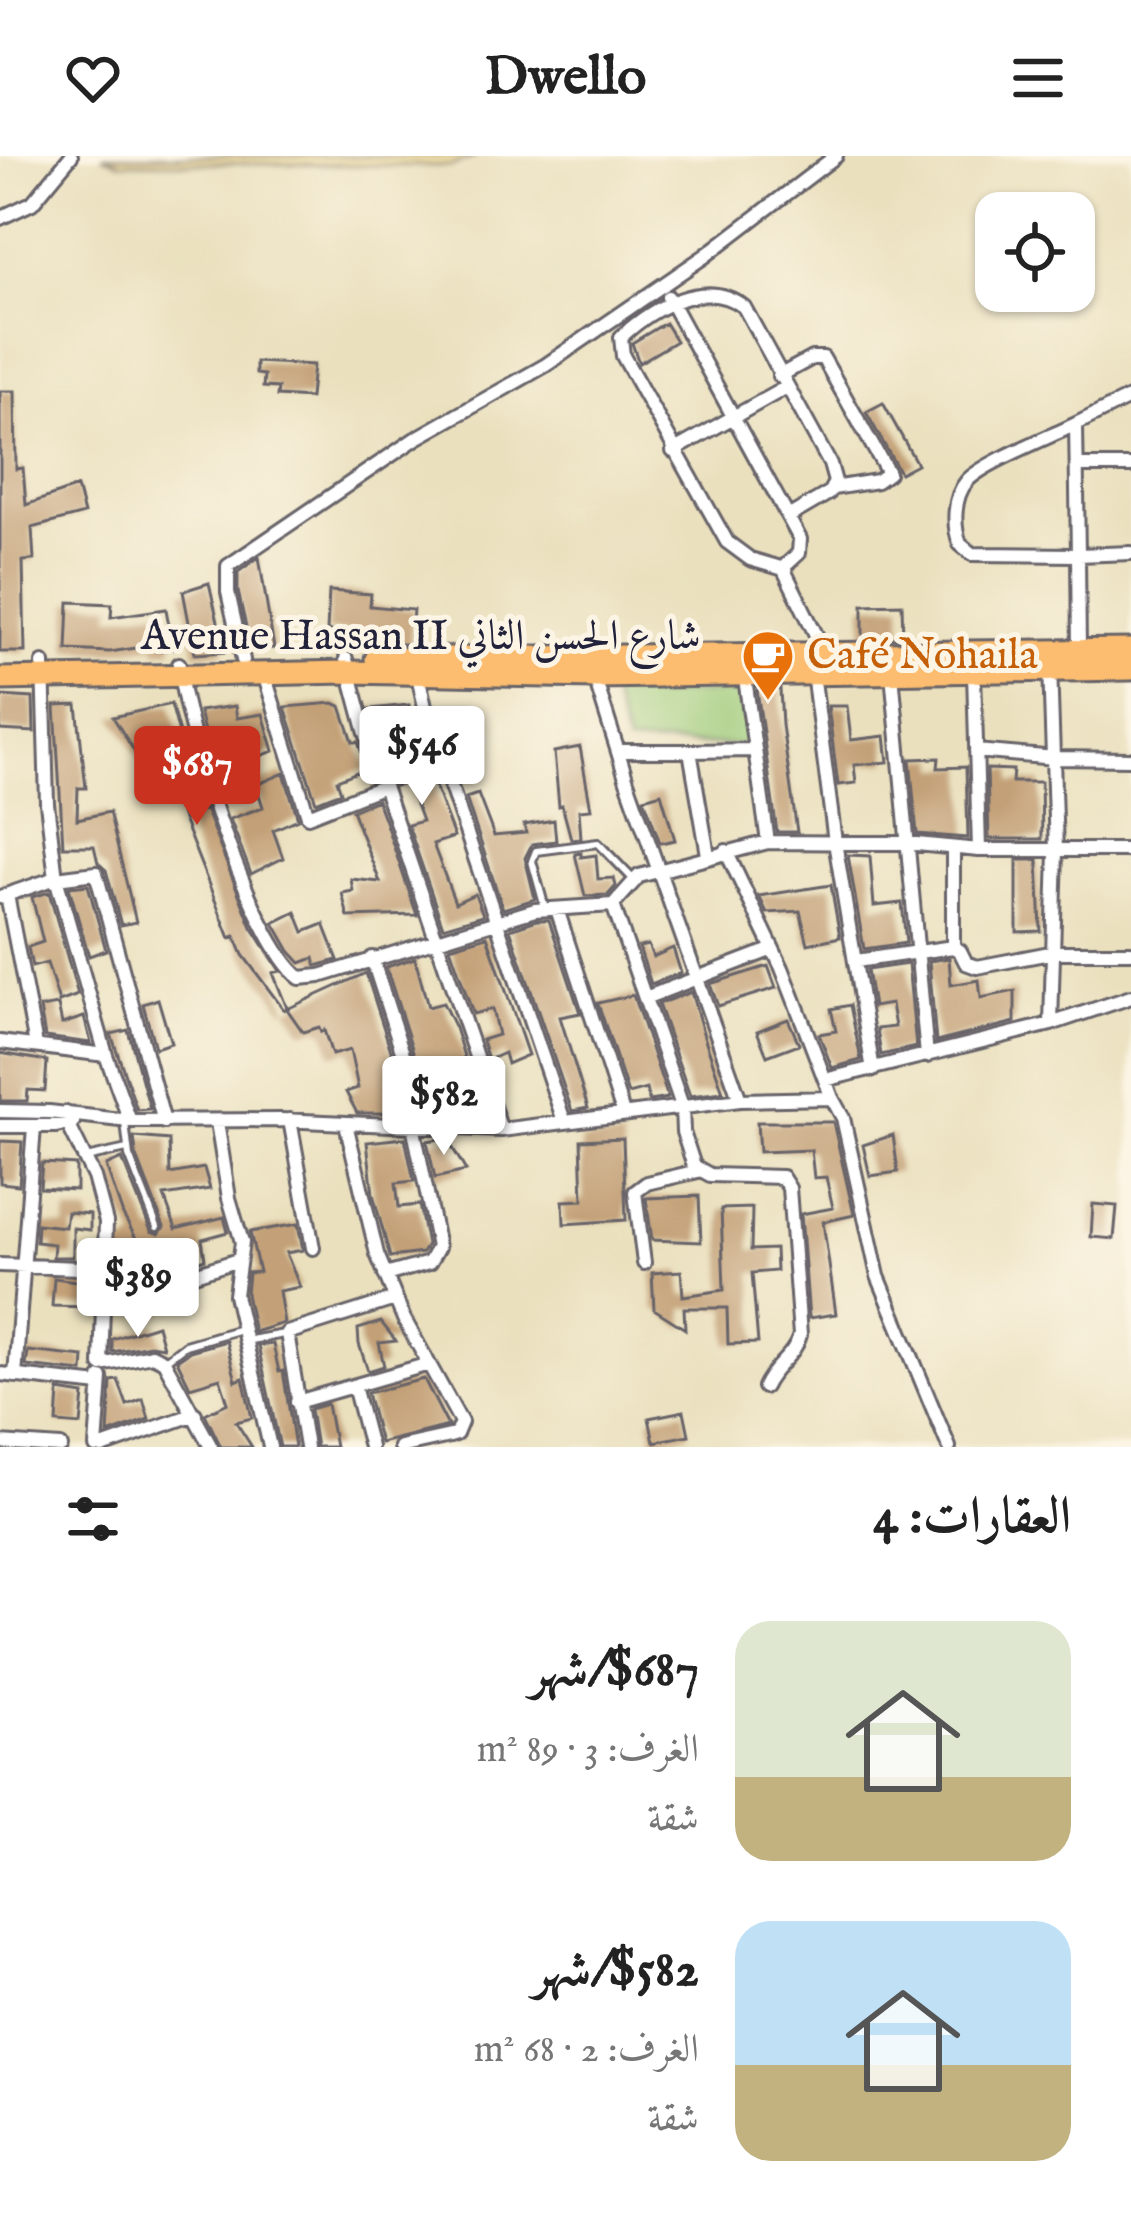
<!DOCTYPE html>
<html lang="ar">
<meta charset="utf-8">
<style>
:root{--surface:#fff;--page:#f6f6f6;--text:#222;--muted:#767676;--accent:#c8321e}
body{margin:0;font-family:"IM FELL English",Amiri,serif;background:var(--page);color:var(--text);direction:rtl;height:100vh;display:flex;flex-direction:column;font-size:45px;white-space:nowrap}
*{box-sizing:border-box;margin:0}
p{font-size:39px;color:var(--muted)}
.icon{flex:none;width:66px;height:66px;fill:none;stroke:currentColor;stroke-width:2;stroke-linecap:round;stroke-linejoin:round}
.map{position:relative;height:1291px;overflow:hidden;direction:ltr}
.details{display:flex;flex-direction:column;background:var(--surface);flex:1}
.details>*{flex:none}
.tools{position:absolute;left:975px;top:36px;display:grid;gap:24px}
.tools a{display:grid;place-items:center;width:120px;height:120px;border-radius:24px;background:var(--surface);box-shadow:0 3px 9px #0004;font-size:60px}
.price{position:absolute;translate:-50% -102px;padding:0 27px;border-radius:12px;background:#fff;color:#222;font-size:39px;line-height:78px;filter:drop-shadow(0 3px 6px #0008)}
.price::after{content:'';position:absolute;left:50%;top:72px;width:36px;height:27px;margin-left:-18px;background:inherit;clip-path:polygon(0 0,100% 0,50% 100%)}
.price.on{background:var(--accent);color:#fff}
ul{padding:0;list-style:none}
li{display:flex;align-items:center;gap:36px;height:300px;padding:0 60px}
li span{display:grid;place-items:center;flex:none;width:336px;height:240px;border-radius:36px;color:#555}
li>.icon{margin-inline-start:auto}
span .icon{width:144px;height:144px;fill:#fffc;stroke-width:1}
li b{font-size:51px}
h2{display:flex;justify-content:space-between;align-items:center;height:144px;padding:0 60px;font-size:51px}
header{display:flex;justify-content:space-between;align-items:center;height:156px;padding:0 60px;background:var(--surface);font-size:54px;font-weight:700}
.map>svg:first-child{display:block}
</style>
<header><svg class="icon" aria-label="menu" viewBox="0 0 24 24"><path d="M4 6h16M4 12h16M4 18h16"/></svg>Dwello<svg class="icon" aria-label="heart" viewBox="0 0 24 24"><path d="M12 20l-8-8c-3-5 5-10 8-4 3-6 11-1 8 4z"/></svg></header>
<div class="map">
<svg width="1131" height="1291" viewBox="0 0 1131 1291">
<rect width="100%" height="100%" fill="#fcf5e5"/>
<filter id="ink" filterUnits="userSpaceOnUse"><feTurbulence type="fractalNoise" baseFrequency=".00833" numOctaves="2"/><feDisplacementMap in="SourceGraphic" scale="24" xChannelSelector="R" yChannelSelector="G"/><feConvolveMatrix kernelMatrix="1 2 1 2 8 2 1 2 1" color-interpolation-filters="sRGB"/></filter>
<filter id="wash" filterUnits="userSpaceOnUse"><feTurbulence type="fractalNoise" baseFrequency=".004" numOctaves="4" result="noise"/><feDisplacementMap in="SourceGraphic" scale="48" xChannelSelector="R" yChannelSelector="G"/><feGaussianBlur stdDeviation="2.7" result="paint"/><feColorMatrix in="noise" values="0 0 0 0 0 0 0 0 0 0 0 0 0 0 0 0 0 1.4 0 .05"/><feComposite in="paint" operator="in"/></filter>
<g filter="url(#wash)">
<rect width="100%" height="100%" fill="#eae0be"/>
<path fill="#9ecb79" stroke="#60765a" stroke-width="3" d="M741,536l9,53 -123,-1 -16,-50z"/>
<path fill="#eeda9e" stroke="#887e6c" stroke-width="3" d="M102,0h375l-26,10 -332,-4z"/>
<g id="blocks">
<path fill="#c3a077" d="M665,167l11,18 -37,22 -7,-20z
M256,206l57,3 -3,33 -33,-2 1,-8 -15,-1 1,-12 -8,-1z
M0,235h15l1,78 7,-1 3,37 51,-18 7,27 -52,14 2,32 -11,1 2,91h-25z
M883,247l34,61 -17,9 -34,-61z
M259,401l7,43 8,48 -23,1 -13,-58v-19z
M209,427l16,69 -30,2 -12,-63z
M329,435l42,3 -1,12 43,4 -3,34h-36l1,-11 -48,-2z
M69,446l43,2 -1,13 55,-8 7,40 -17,2 -1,-6 -45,7 -43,-2z
M902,448l1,34h-40v-33z
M780,533l2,36 15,107h-20l-20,-142z
M0,540l33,2 1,34 -34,-2z
M334,547l7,3 12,36h5l9,26 -30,12 4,12 -25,10 -31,-95z
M171,548l29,107 5,-2 47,118 28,44 -7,2 14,35 -3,2 -41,-55 -8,-19 -5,2 -61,-154 -8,-13 -12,4 -36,-58z
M77,549l9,83h-8l-1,31 32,-7 27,110 -15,3 -15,-55 -8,-7 -4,-17h-31l-8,-140z
M409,549l6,28 39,104 -21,7 22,59 20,-9 8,21 -40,12 -35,-102 14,-4 -4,-11 -10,-27 -13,3 -25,-77z
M235,550l2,12 26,-4 11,37 -33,12 -3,-20 -30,5 -9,-37z
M828,550h19l4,34 34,-4 3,26 -34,3 2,18 -18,2z
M580,591l11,62 -12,1 2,28 -10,1 -9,-34 -3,1 -5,-54z
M939,602l-1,10 28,-1 2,71 -51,-4 -7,-75z
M987,613l26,1 -1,12h29l1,57h-53z
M284,617l14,46 -25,11 10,28 -32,16 -21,-55 33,-12 -7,-22z
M661,637l14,47 -15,3 -16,-45z
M478,638l16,42 32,-3 -2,-8 30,-5 2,21 -24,3 -7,14 10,41 -32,10 -37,-111z
M377,644l9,24 31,91 -69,2 -6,-24 11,-2 -2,-12 29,3 -28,-72z
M581,697v4l15,-2 2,24 16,-1 2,8 -8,9 -23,1 -10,-42z
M848,699l22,1 4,50 28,-3 4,40 -42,6z
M1017,704h21l3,71 -24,1z
M88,729l18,65 -17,6 -20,-69z
M831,729l9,52 -32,7 -8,-33 -33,2 -8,-17z
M49,736l29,103 -19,7 -12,-39 -15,4 -4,-20 15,-5 -11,-45z
M296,756l8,20 20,-8 14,36 -22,6 -2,-8 -13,5 -11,-12 -16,-28z
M537,764h12l31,93 -20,4 28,91 -16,3 -62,-182z
M487,780l41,119 -21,9 -3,-11 -16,7 -6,-20 16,-5 -6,-26 -19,5 -23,-67z
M648,789l5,12 20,-9 8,25 -30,11 -12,-37z
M415,802l13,49 15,-4 12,25 20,63 -29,8 -2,-5 -16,4 -42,-131z
M949,802l2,27 28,-5 2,18 34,-7v31l-79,20 -7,-81z
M908,808l8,83 -35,8 -4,-26 18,-2 -4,-23 -18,3 -6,-37z
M768,810l8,22 -58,18 -8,-22z
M366,817l42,131 -2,9h-49l-11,-21 12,-4 -8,-38 -18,5 -8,-25 -3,2 -2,-5 -16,5 -16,-23z
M691,836l13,44 19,56 -33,4 -32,-92z
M633,839l35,103 -19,3 -3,-12 -18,5 -30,-91z
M158,843l13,44 -16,5 -12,-44z
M58,849l4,19 22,-7 7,26 -46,-6 -5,-29z
M850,849l11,55 -29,8 -13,-34 17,-3 -5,-22z
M788,863l11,25 -32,12 -10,-25z
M128,874l22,79 -13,1 -26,-76z
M0,897l47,8 -2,30 -17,-1 -1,11h-27z
M757,966h76l21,93 -31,7 13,92 -27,4 -8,-104 32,-6 -7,-31 -12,1 -3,-28 -52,2z
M893,979l5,37 -28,4 -7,-31z
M134,981l35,3 1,34 34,-6 6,21 -46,7 12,33 48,-12 4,15 -26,7 3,20 -57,19 -6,-11 -24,6 -1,-26 19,-9 -13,-23 -17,-49 16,-7 29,72 8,3 5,-7 -28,-73z
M405,982l9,43 -18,2 3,24 20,-2 8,40 -5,8 -32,4 -17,-63 -6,-52z
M447,982l19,33 -31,7 -8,-37z
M623,982l3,82 -62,4 -1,-23 20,-1 -2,-60z
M0,985l22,1 -3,43 -19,-2z
M42,1007l34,2v25l-36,-2z
M699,1040l2,46 -49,-2 -6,-42z
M1093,1048l24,2 -3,33 -23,-2z
M752,1052l-1,42 24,-1 1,22 -24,2 6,70 -30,1 -1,-36h-43l1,21 -31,-20 -2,-36 29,-2 2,25 41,-6 -3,-81z
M67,1056l23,2v16l-17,-2v29h-20l1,-13 -18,-2 1,-18 28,3z
M298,1068l5,26 -17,3 14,34 -21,4 5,32 -30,9 -8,-38 2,-21 11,-1 -9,-40z
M54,1122l37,5 -2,24 -37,-1z
M381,1166l15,19 -17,2 5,23 -16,5 -9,-27 -1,-15z
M157,1169l6,22 -13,-2 -38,7v-13z
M226,1185l10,40 7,-3 9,40 -16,4 16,25h-31l-16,-33 23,-11 -8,-25 -30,9 -13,-27 13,-9z
M273,1188l6,28 4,-1 12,76h-15l-22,-101z
M28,1195l56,6 -1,15 -57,-6z
M424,1223l24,47 -68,17 -13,-50z
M118,1224l9,25 16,-6 6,20 -41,15 3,-53z
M59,1235l25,4 -3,30 -24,-2z
M327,1248l8,43h-19l-6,-38z
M684,1255l5,24 -35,7 -5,-24z"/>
</g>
</g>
<g filter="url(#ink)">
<use href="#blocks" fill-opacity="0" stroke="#686469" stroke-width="3"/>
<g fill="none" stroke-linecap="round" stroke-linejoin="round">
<g stroke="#686469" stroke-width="12">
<path id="service" d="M545,752l-13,-47 4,-10 62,-8 35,36
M125,967l4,33 28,71
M86,1002l41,-9
M245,1185l39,-7
M164,1205l21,-16 56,-16"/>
</g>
<g stroke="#686469" stroke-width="18">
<path id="minor" d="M0,62l32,-15 39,-47
M668,141l132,242 -1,14 -13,12 -1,7 40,81
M779,220l33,-18h11l65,115 -11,8 -44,7
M1131,241l-55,27 2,131 53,-2
M1076,268c-24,12 -93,39 -109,57 -14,16 -14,45 -7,63l12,10 106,1 1,96
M673,295l112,-63
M1077,310h54
M784,413l-34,-10 -23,-17 -104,-186 -2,-19c30,-28 84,-61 123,-30l86,157 5,18 -6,11 -41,24
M346,503l19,71 136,400
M243,504l-15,-68v-26l187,-127 131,-74 159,-109 131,-100
M43,507l4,140 9,75 50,177 24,66
M179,508c5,62 73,278 121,314l20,-2 215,-66 78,-5 26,-29 129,-34 138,1 73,7h152
M1050,509l6,186 -5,173
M417,515l10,45 137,405
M744,515l24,171
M974,516l5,178
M813,517l22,169 38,228
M892,517l35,383
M264,518l44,142 76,-30
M594,519l33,106 113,319
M618,595h72l18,104
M690,595l64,-1
M976,595l79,7 76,1
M953,693v98
M726,695l56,117 50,130 11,20 35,158 71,171
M7,739l29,150
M0,741l56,-19 40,-5 68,249
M613,749l69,201 1,26 11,34 16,9 72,2 7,11 11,147c-6,22 -27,31 -36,52
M557,753l66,204
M372,802l54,167
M856,805l97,-14 7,4 6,12 11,4 78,-15h76
M645,842l128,-49
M0,886l106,13
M825,924l226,-56 80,-27
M0,955l49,1 81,9 151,-1 220,10 239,-30 92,-2
M66,957l2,11 26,53 12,45 -5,143 51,-10 12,6 47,86
M290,964l23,128
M217,966l12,76 13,44 -7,53 35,152
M346,968l31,130 27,65 57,103 -5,12 -6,2 -50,11
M0,970h56l17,-4
M644,1107l-9,-71 12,-9 51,-12
M0,1109l106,4
M385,1119l44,-12 9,-16 -25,-122
M105,1147l133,-43
M0,1218l100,11
M15,1220l19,-249
M354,1230l16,61
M297,1246l132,-38
M0,1287l61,4
M96,1291l5,-69
M102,1291l93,-33
M306,1291l-19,-114 108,-34"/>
</g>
<g stroke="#686469" stroke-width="27">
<path id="primary" d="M376,503l755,-9
M0,523l348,-7 247,5 536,-8"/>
</g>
<use href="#service" stroke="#fff" stroke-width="6"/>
<use href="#minor" stroke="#fff" stroke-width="12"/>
<use href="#primary" stroke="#fcbd6f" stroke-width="21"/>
</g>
</g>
<defs>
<g id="cafe-pin" transform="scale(2.7)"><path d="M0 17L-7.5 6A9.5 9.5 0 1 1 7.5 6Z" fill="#e8710a" stroke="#fcf5e5"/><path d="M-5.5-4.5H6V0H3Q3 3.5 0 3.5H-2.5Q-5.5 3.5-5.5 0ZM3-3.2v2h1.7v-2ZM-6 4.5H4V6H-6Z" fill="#fff"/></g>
</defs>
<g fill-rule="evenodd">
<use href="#cafe-pin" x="768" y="500"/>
</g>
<g text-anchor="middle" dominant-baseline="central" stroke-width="10" stroke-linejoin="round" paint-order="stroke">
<g font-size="42" fill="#22223b" stroke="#fcf5e5">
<text x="421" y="481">Avenue Hassan II شارع الحسن الثاني</text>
</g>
<g font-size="42" fill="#c56008" stroke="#fcf5e5" text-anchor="start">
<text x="807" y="500">Café Nohaila</text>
</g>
</g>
</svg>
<div class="tools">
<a><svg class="icon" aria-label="locate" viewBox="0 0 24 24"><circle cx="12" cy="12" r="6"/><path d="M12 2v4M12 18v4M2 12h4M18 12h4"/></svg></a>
</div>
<b class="price" style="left:422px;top:652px">$546</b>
<b class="price on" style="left:197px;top:672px">$687</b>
<b class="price" style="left:444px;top:1002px">$582</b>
<b class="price" style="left:138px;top:1184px">$389</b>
</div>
<section class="details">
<h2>العقارات: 4<svg class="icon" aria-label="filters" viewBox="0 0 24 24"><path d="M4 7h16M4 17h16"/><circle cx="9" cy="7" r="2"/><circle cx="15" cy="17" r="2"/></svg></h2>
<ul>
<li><span style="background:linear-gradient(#dfe7d0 65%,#c2b280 0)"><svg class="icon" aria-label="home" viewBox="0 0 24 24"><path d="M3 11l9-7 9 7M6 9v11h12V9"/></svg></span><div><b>$687/شهر</b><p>الغرف: 3 · 89 m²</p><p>شقة</p></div></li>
<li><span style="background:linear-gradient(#bfe0f5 60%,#c2b280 0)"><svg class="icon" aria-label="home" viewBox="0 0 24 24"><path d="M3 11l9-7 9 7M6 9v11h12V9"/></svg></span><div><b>$582/شهر</b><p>الغرف: 2 · 68 m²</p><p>شقة</p></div></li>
</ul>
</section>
